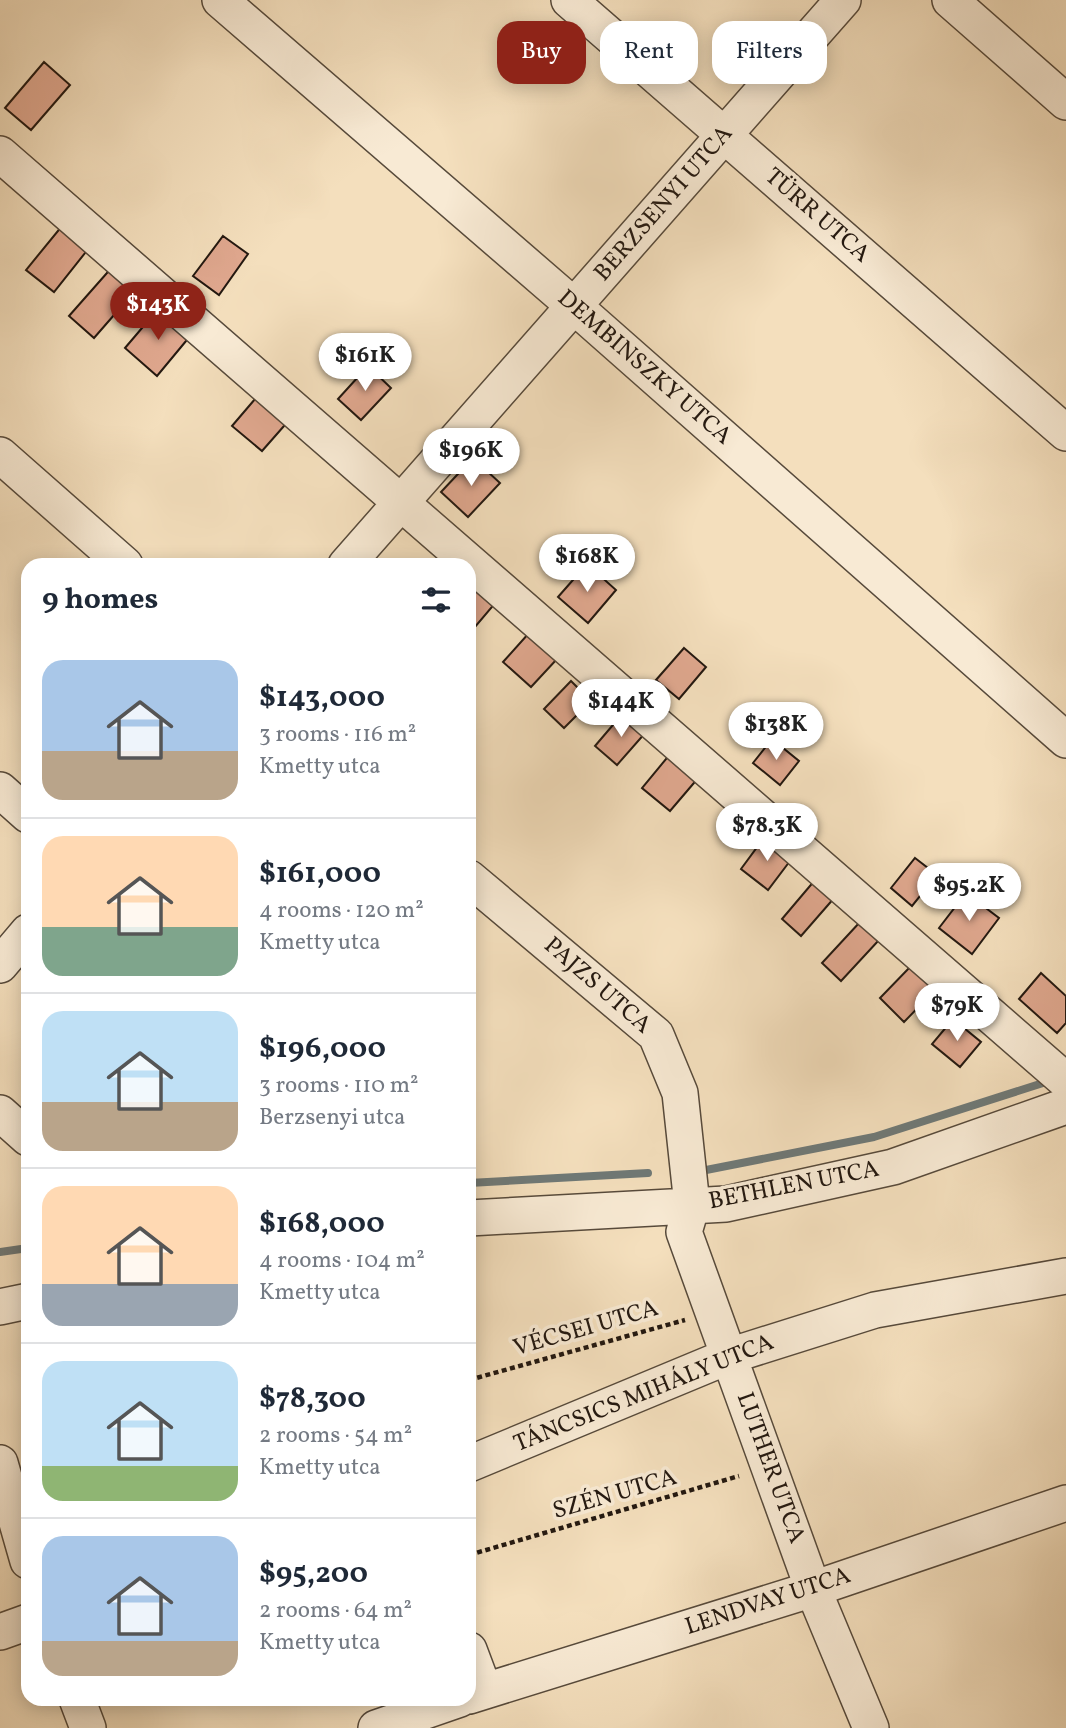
<!DOCTYPE html>
<meta charset="utf-8">
<style>
:root{--surface:#fff;--page:#f2f2f3;--text:#1f2937;--muted:#747a83;--line:#e0e1e3;--accent:#8f2418}
body{margin:0;font-family:Vollkorn,serif;background:var(--page);color:var(--text);height:100vh;display:flex;flex-direction:column;font-size:26px;white-space:nowrap}
*{box-sizing:border-box;margin:0}
p{font-size:23px;color:var(--muted)}
.icon{flex:none;width:38px;height:38px;fill:none;stroke:currentColor;stroke-width:2;stroke-linecap:round;stroke-linejoin:round}
.map{position:relative;flex:1;overflow:hidden}
.sheet{position:absolute;left:21px;top:558px;width:455px;height:1148px;display:flex;flex-direction:column;background:var(--surface);border-radius:21px;box-shadow:0 4px 18px #0003}
.sheet>*{flex:none}
.top-card{position:absolute;left:497px;top:21px;width:464px;height:63px;display:flex;gap:14px}
.price{position:absolute;translate:-50% -60px;padding:0 16px;border-radius:24px;background:#fff;color:#222;font-size:23px;line-height:46px;filter:drop-shadow(0 2px 4px #0008)}
.price::after{content:'';position:absolute;left:50%;top:42px;width:21px;height:16px;margin-left:-10px;background:inherit;clip-path:polygon(0 0,100% 0,50% 100%)}
.price.active{background:var(--accent);color:#fff}
ul{padding:0;list-style:none}
li{display:flex;align-items:center;gap:21px;height:175px;padding:0 21px}
li+li{border-top:2px solid var(--line)}
li span{display:grid;place-items:center;flex:none;width:196px;height:140px;border-radius:21px;color:#555}
li>.icon{margin-inline-start:auto}
span .icon{width:84px;height:84px;fill:#fffc;stroke-width:1}
li b{font-size:30px}
h2{display:flex;justify-content:space-between;align-items:center;height:84px;padding:0 21px;font-size:30px}
.chip{padding:0 24px;border-radius:21px;background:var(--surface);box-shadow:0 4px 18px #0003;font-size:24px;line-height:63px}
.chip.active{background:var(--accent);color:#fff}
.map>svg:first-child{display:block}
</style>
<div class="map">
<svg width="1066" height="1728" viewBox="0 0 1066 1728">
<rect width="100%" height="100%" fill="#f4dfbd"/>
<filter id="stains"><feTurbulence type="fractalNoise" baseFrequency=".00286" numOctaves="4"/><feColorMatrix values="0 0 0 0 .2 0 0 0 0 .09 0 0 0 0 .02 0 0 0 .5 -.17"/></filter>
<radialGradient id="worn" r=".72"><stop offset=".6" stop-color="#630" stop-opacity="0"/><stop offset="1" stop-color="#630" stop-opacity=".3"/></radialGradient>
<g fill="none" stroke-linecap="round" stroke-linejoin="round">
<path stroke="#6f7977" stroke-width="8" d="M701,1171l173,-34 169,-54
M469,1183l179,-10
M0,1252l28,-4"/>
</g>
<path fill="#e0a88f" stroke="#231810" stroke-width="2" d="M44,62l26,23 -39,45 -26,-22z
M62,226l27,22 -35,44 -28,-22z
M223,236l25,18 -29,41 -26,-19z
M114,265l32,29 -17,20 -8,-7 -27,31 -25,-22z
M159,308l32,27 -34,41 -32,-28z
M368,366l23,22 -30,32 -23,-21z
M261,392l30,26 -29,33 -30,-25z
M473,458l27,25 -32,34 -27,-25z
M587,564l29,26 -28,33 -30,-26z
M469,580l28,21 -28,33z
M529,633l28,26 -26,28 -28,-25z
M684,648l22,19 -27,32 -23,-19z
M571,681l20,20 -27,27 -20,-19z
M624,712l22,20 -29,33 -22,-19z
M772,739l27,22 -19,24 -27,-22z
M671,753l28,24 -29,34 -28,-23z
M766,835l27,22 -25,33 -27,-21z
M915,858l22,17 -25,31 -21,-18z
M815,880l20,17 -34,39 -19,-17z
M966,893l33,25 -27,36 -33,-26z
M860,922l19,18 -38,41 -19,-18z
M912,965l24,24 -32,33 -24,-24z
M1041,973l25,23v27l-9,10 -38,-34z
M953,1019l28,23 -21,25 -28,-23z"/>
<g fill="none" stroke-linecap="round" stroke-linejoin="round">
<g stroke="#574a3b" stroke-width="38">
<path id="minor" d="M220,0l354,306 492,434
M569,0l497,433
M950,0l116,102
M0,154l1066,927
M0,455l125,110
M346,565l497,-565
M0,790l28,25
M469,878l187,157 24,58 12,112 -8,27 129,357 58,139
M0,965l28,-33
M0,1113l28,25
M469,1218l257,-14 167,-37 173,-61
M0,1307l28,-6
M0,1463l28,98
M469,1464l260,-108 146,-46 191,-34
M0,1632l28,-10
M469,1650l15,40
M469,1696l344,-107 253,-86
M77,1699l11,29
M376,1728l84,-29"/>
</g>
<path stroke="#231810" stroke-width="4.5" stroke-dasharray="5 3.5" stroke-linecap="butt" d="M469,1380l216,-60
M469,1555l270,-79"/>
<use href="#minor" stroke="#f8ead4" stroke-width="35"/>
</g>
<g text-anchor="middle" dominant-baseline="central" stroke-width="7" stroke-linejoin="round" paint-order="stroke">
<g font-size="24" fill="#231810" stroke="#f8ead4">
<text transform="translate(664 204) rotate(-49)">BERZSENYI UTCA</text>
<text transform="translate(817 216) rotate(41)">TÜRR UTCA</text>
<text transform="translate(644 368) rotate(41)">DEMBINSZKY UTCA</text>
<text transform="translate(597 986) rotate(41)">PAJZS UTCA</text>
<text transform="translate(794 1186) rotate(-11)">BETHLEN UTCA</text>
<text transform="translate(586 1329) rotate(-16)">VÉCSEI UTCA</text>
<text transform="translate(644 1394) rotate(-22)">TÁNCSICS MIHÁLY UTCA</text>
<text transform="translate(770 1468) rotate(70)">LUTHER UTCA</text>
<text transform="translate(615 1495) rotate(-16)">SZÉN UTCA</text>
<text transform="translate(768 1602) rotate(-18)">LENDVAY UTCA</text>
</g>
</g>
<rect width="100%" height="100%" filter="url(#stains)"/>
<rect width="100%" height="100%" fill="url(#worn)"/>
</svg>
<b class="price active" style="left:158px;top:342px">$143K</b>
<b class="price" style="left:365px;top:393px">$161K</b>
<b class="price" style="left:471px;top:488px">$196K</b>
<b class="price" style="left:587px;top:594px">$168K</b>
<b class="price" style="left:621px;top:739px">$144K</b>
<b class="price" style="left:776px;top:762px">$138K</b>
<b class="price" style="left:767px;top:863px">$78.3K</b>
<b class="price" style="left:969px;top:923px">$95.2K</b>
<b class="price" style="left:957px;top:1043px">$79K</b>
<div class="top-card">
<a class="chip active">Buy</a>
<a class="chip">Rent</a>
<a class="chip">Filters</a>
</div>
<section class="sheet">
<h2>9 homes<svg class="icon" aria-label="filters" viewBox="0 0 24 24"><path d="M4 7h16M4 17h16"/><circle cx="9" cy="7" r="2"/><circle cx="15" cy="17" r="2"/></svg></h2>
<ul>
<li><span style="background:linear-gradient(#a9c7e8 65%,#b9a48a 0)"><svg class="icon" aria-label="home" viewBox="0 0 24 24"><path d="M3 11l9-7 9 7M6 9v11h12V9"/></svg></span><div><b>$143,000</b><p>3 rooms · 116 m²</p><p>Kmetty utca</p></div></li>
<li><span style="background:linear-gradient(#ffd9b3 65%,#7fa58c 0)"><svg class="icon" aria-label="home" viewBox="0 0 24 24"><path d="M3 11l9-7 9 7M6 9v11h12V9"/></svg></span><div><b>$161,000</b><p>4 rooms · 120 m²</p><p>Kmetty utca</p></div></li>
<li><span style="background:linear-gradient(#bfe0f5 65%,#b9a48a 0)"><svg class="icon" aria-label="home" viewBox="0 0 24 24"><path d="M3 11l9-7 9 7M6 9v11h12V9"/></svg></span><div><b>$196,000</b><p>3 rooms · 110 m²</p><p>Berzsenyi utca</p></div></li>
<li><span style="background:linear-gradient(#ffd9b3 70%,#9aa5b1 0)"><svg class="icon" aria-label="home" viewBox="0 0 24 24"><path d="M3 11l9-7 9 7M6 9v11h12V9"/></svg></span><div><b>$168,000</b><p>4 rooms · 104 m²</p><p>Kmetty utca</p></div></li>
<li><span style="background:linear-gradient(#bfe0f5 75%,#8fb573 0)"><svg class="icon" aria-label="home" viewBox="0 0 24 24"><path d="M3 11l9-7 9 7M6 9v11h12V9"/></svg></span><div><b>$78,300</b><p>2 rooms · 54 m²</p><p>Kmetty utca</p></div></li>
<li><span style="background:linear-gradient(#a9c7e8 75%,#b9a48a 0)"><svg class="icon" aria-label="home" viewBox="0 0 24 24"><path d="M3 11l9-7 9 7M6 9v11h12V9"/></svg></span><div><b>$95,200</b><p>2 rooms · 64 m²</p><p>Kmetty utca</p></div></li>
</ul>
</section>
</div>
